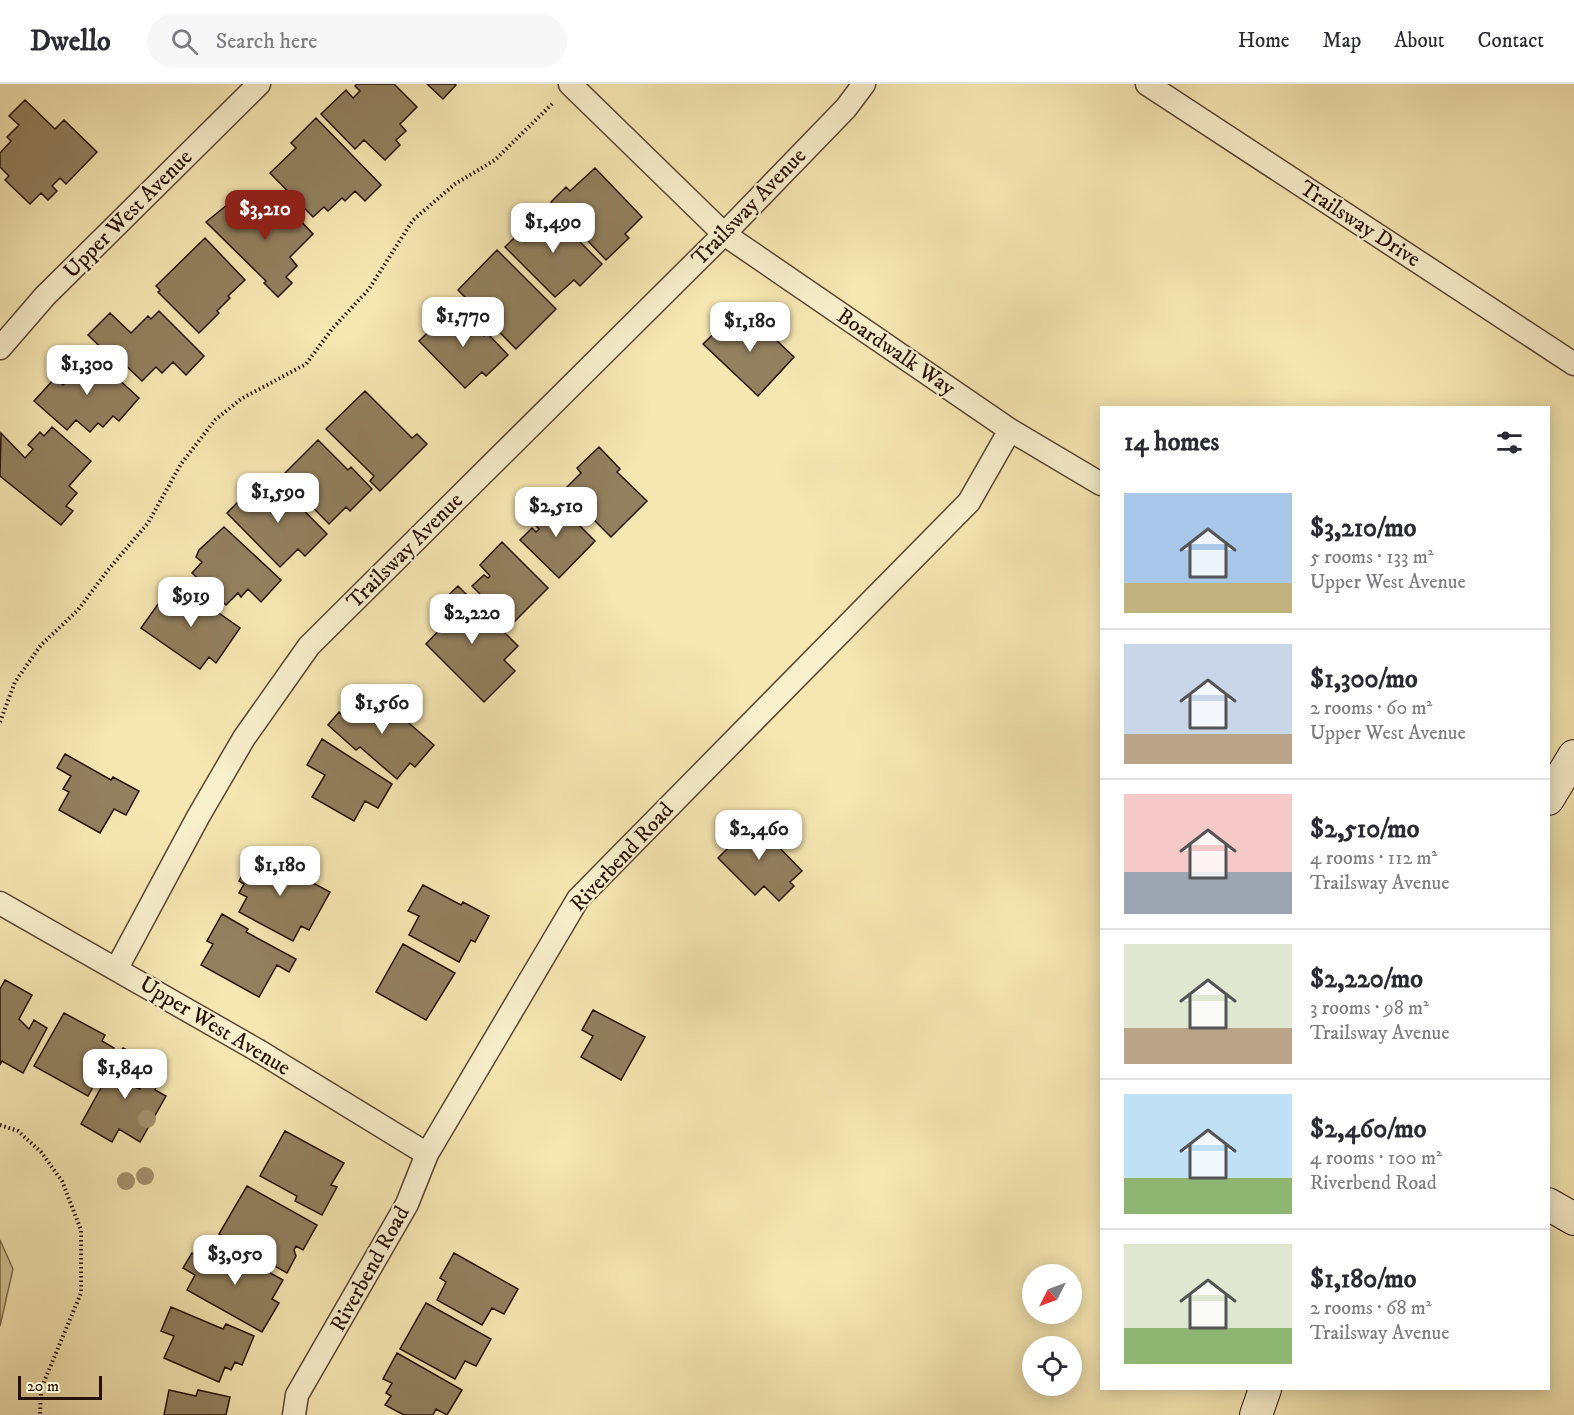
<!DOCTYPE html>
<meta charset="utf-8">
<style>
:root{--surface:#fff;--page:#f7f7f7;--text:#2b2b33;--muted:#7c7c81;--line:#e1e1e2;--accent:#8f2418}
body{margin:0;font-family:"IM FELL DW Pica",serif;background:var(--page);color:var(--text);height:100vh;display:flex;flex-direction:column;font-size:22px;white-space:nowrap}
*{box-sizing:border-box;margin:0}
p{font-size:20px;color:var(--muted)}
.icon{flex:none;width:33px;height:33px;fill:none;stroke:currentColor;stroke-width:2;stroke-linecap:round;stroke-linejoin:round}
.map{position:relative;flex:1;overflow:hidden}
.drawer{position:absolute;left:1100px;top:322px;width:450px;height:984px;display:flex;flex-direction:column;background:var(--surface);border-radius:0px;box-shadow:0 3px 15px #0003}
.drawer>*{flex:none}
.needle{width:39px;rotate:228deg}
.tools{position:absolute;left:1022px;top:1180px;display:grid;gap:12px}
.tools a{display:grid;place-items:center;width:60px;height:60px;border-radius:50%;background:var(--surface);box-shadow:0 3px 15px #0003;font-size:30px}
.scale{position:absolute;left:18px;bottom:15px;width:84px;box-sizing:border-box;padding-left:6px;border:3px solid #271106;border-top:0;font-size:16px;line-height:21px;white-space:nowrap;color:#271106;-webkit-text-stroke:4px #f8efcd;paint-order:stroke}
.price{position:absolute;translate:-50% -51px;padding:0 14px;border-radius:12px;background:#fff;color:#222;font-size:20px;line-height:39px;filter:drop-shadow(0 2px 3px #0008)}
.price::after{content:'';position:absolute;left:50%;top:36px;width:18px;height:14px;margin-left:-9px;background:inherit;clip-path:polygon(0 0,100% 0,50% 100%)}
.price.current{background:var(--accent);color:#fff}
ul{padding:0;list-style:none}
li{display:flex;align-items:center;gap:18px;height:150px;padding:0 24px}
li+li{border-top:2px solid var(--line)}
li span{display:grid;place-items:center;flex:none;width:168px;height:120px;border-radius:0px;color:#555}
li>.icon{margin-inline-start:auto}
span .icon{width:72px;height:72px;fill:#fffc;stroke-width:1}
li b{font-size:26px}
h2{display:flex;justify-content:space-between;align-items:center;height:72px;padding:0 24px;font-size:26px}
header{display:flex;align-items:center;gap:36px;box-sizing:border-box;height:84px;padding:0 30px;background:var(--surface);border-bottom:2px solid var(--line)}
header strong{font-size:28px}
nav{display:flex;gap:33px;margin-inline-start:auto;font-size:21px}
.search{width:420px;height:54px;background:var(--page);display:flex;align-items:center;gap:15px;box-sizing:border-box;padding:0 21px;border-radius:33px;color:var(--muted);font-size:22px}
.map>svg:first-child{display:block}
</style>
<header>
<strong>Dwello</strong>
<div class="search"><svg class="icon" aria-label="search" viewBox="0 0 24 24"><circle cx="10" cy="10" r="6"/><path d="M15 15l6 6"/></svg>Search here</div>
<nav><a>Home</a><a>Map</a><a>About</a><a>Contact</a></nav>
</header>
<div class="map">
<svg width="1574" height="1331" viewBox="0 0 1574 1331">
<rect width="100%" height="100%" fill="#f5e6b2"/>
<filter id="stains"><feTurbulence type="fractalNoise" baseFrequency=".00333" numOctaves="4"/><feColorMatrix values="0 0 0 0 .2 0 0 0 0 .09 0 0 0 0 .02 0 0 0 .5 -.17"/></filter>
<radialGradient id="worn" r=".72"><stop offset=".6" stop-color="#630" stop-opacity="0"/><stop offset="1" stop-color="#630" stop-opacity=".3"/></radialGradient>
<path fill="#d2c295" stroke="#7c6a4e" stroke-width="1.5" d="M0,1156l13,29 -13,57z"/>
<path fill="#92805f" stroke="#271106" stroke-width="1.5" d="M357,0h37l23,23 -17,17 6,7 -10,9 4,5 -15,15 -21,-20 -9,9 -34,-35 25,-24 7,8 7,-7 -5,-5z
M427,0h27l2,1 -13,14z
M25,16l30,29 9,-9 33,32 -31,32 -6,-6 -8,8 5,5 -9,9 -7,-7 -11,11 -25,-24 4,-4 -9,-9v-14l11,-12 -4,-4 12,-12 -10,-9z
M316,34l65,67 -16,16 -10,-10 -10,10 -3,-3 -14,13 -4,-4 -11,10 -43,-44 26,-25 -5,-5z
M595,84l47,49 -17,17 4,4 -23,22 -55,-58 15,-15 4,4z
M278,113l35,37 -23,23 7,9 -11,11 6,6 -14,14 -14,-14 2,-2 -60,-59 21,-17 23,23 9,-10 -4,-4 10,-11 4,3z
M545,123l57,57 -22,22 -6,-6 -19,17 -50,-50z
M205,154l40,42 -17,16 2,2 -13,13 2,2 -20,20 -41,-41 2,-2 -4,-4z
M497,166l59,59 -40,40 -58,-59z
M455,222l29,30 3,-3 21,22 -22,21 -4,-4 -17,16 -46,-47z
M159,227l45,45 -18,19 -13,-13 -11,11 -6,-6 -14,14 -25,-24 -3,3 -26,-25 22,-22 21,20 17,-17 3,3z
M746,227l6,10 2,-2 40,38 -36,39 -55,-52 22,-21 2,7z
M92,271l47,43 -20,23 -6,-5 -10,11 -5,-4 -8,9 -14,-12 -9,10 -33,-29 21,-23 8,7 10,-11 -8,-6 8,-10 9,7z
M365,307l47,47 5,-4 10,10 -47,47 -10,-10 4,-5 -48,-47z
M52,343l39,34 -22,25 8,7 -11,13 7,5 -12,14 -61,-49 1,-43 24,25 8,-9 -5,-4 12,-13 4,4z
M318,356l30,30 3,-3 21,22 -22,22 -4,-4 -17,17 -47,-48z
M599,363l21,22 -3,3 30,29 -36,36 -47,-47 17,-17 -4,-5z
M273,395l54,55 -22,22 -7,-7 -18,18 -53,-54 13,-13 5,7z
M550,412l45,45 -36,37 -39,-38 12,-12 4,4 3,-3 -11,-11z
M224,443l57,53 -20,22 -13,-13 -7,8 -3,-4 -12,12 -34,-32 10,-11 -6,-5 3,-7z
M502,458l46,46 -37,37 -39,-39 12,-11 4,3 2,-2 -10,-11z
M179,501l61,43 -24,35 -7,-6 -9,12 -59,-41 20,-28 5,3z
M458,502l60,60 -14,14 11,11 -31,31 -58,-58 21,-22 -13,-13z
M372,607l62,54 -19,22 -5,-4 -13,16 -37,-32 -4,3 -28,-25 11,-13 3,3 11,-13 5,5z
M322,655l70,45 -14,24 -13,-7 -11,20 -42,-24 13,-22 -18,-10z
M65,670l46,26 2,-3 26,14 -13,24 -12,-6 -14,24 -41,-23 10,-18 -6,-3 8,-13 -14,-8z
M749,732l53,55 -12,11 4,4 -15,15 -15,-15 -9,9 -37,-37 14,-14 -6,-5z
M255,768l75,40 -21,38 -8,-4 -8,15 -54,-29 8,-15 -8,-4 5,-9 -5,-3z
M423,801l38,20 2,-3 26,14 -14,26 -4,-2 -12,22 -50,-27 10,-19 -11,-5z
M222,830l26,15 -2,3 50,27 -7,13 -12,-7 -18,32 -58,-32 12,-21 -6,-3z
M403,860l52,29 -29,47 -50,-28z
M5,896l27,15 -13,24 10,10 5,-9 13,8 -24,45 -21,-12 -2,4v-76z
M593,926l52,27 -24,43 -40,-23 12,-21 -11,-6z
M64,929l41,22 -3,6 12,7 -26,48 -54,-30z
M123,964l28,15 -14,25 3,1 6,-10 11,6 -2,5 11,6 -26,46 -21,-13 -7,13 -31,-18z
M285,1047l59,32 -13,22 6,2 -15,28 -27,-14 2,-5 -37,-20z
M247,1102l70,39 -14,25 -7,-4 -2,4 2,6 -9,17 -68,-39z
M215,1158l68,38 -11,19 7,4 -17,29 -75,-42 8,-15 -12,-7 9,-15 12,7z
M454,1169l64,36 -14,25 -12,-6 -10,17 -45,-25 9,-18 -6,-4z
M426,1219l65,36 -15,27 -11,-5 -10,18 -55,-30z
M171,1223l52,22 3,-5 28,12 -12,29 -7,-3 -4,8 -6,-3 -6,15 -55,-24 10,-22 -13,-5z
M397,1269l65,37 -15,25 -11,-6 -3,6h-29l-19,-10 6,-9 -5,-3 6,-10 -9,-4z
M169,1306l27,6 2,-6 32,7 -4,18h-62z"/>
<g fill="none" stroke-linecap="round" stroke-linejoin="round">
<g stroke="#5a4631" stroke-width="25">
<path id="street" d="M570,0l154,150 286,196 91,54
M1147,0l427,280
M0,264l45,-52 214,-212
M0,819l257,147 170,104
M117,884l81,-151 46,-79 65,-92 415,-412 122,-126 18,-24
M294,1331l3,-20 110,-191 20,-50 151,-255 391,-397 41,-72"/>
</g>
<g stroke="#271106" stroke-width="34">
<path id="secondary" d="M1548,715l26,-43
M1548,1120l26,15
M1256,1331l9,-26"/>
</g>
<path stroke="#271106" stroke-width="4" stroke-dasharray="1.5 3" stroke-linecap="butt" d="M0,638l15,-40 26,-37 37,-35 30,-40 40,-47 33,-59 34,-44 26,-21 65,-35 26,-35 37,-40 44,-69 42,-36 40,-24 58,-57
M0,1041l18,6 23,21 21,29 19,49v63l-40,96 -1,26"/>
<use href="#street" stroke="#f8efcd" stroke-width="22"/>
<use href="#secondary" stroke="#f8efcd" stroke-width="32"/>
</g>
<g fill="#a5936f">
<circle cx="147" cy="1035" r="9"/>
<circle cx="145" cy="1092" r="9"/>
<circle cx="126" cy="1097" r="9"/>
</g>
<g text-anchor="middle" dominant-baseline="central" stroke-width="4.5" stroke-linejoin="round" paint-order="stroke">
<g font-size="22" fill="#271106" stroke="#f8efcd">
<text transform="translate(749 123) rotate(-46)">Trailsway Avenue</text>
<text transform="translate(128 130) rotate(-45)">Upper West Avenue</text>
<text transform="translate(1360 140) rotate(33)">Trailsway Drive</text>
<text transform="translate(896 268) rotate(34)">Boardwalk Way</text>
<text transform="translate(405 467) rotate(-45)">Trailsway Avenue</text>
<text transform="translate(622 773) rotate(-47)">Riverbend Road</text>
<text transform="translate(215 942) rotate(31)">Upper West Avenue</text>
<text transform="translate(370 1185) rotate(-61)">Riverbend Road</text>
</g>
</g>
<rect width="100%" height="100%" filter="url(#stains)"/>
<rect width="100%" height="100%" fill="url(#worn)"/>
</svg>
<div class="tools">
<a><svg class="needle" viewBox="-14 -14 28 28"><path d="M0-13l5 13h-10z" fill="#e53935"/><path d="M0 13l5-13h-10z" fill="#7c7c81"/></svg></a>
<a><svg class="icon" aria-label="locate" viewBox="0 0 24 24"><circle cx="12" cy="12" r="6"/><path d="M12 2v4M12 18v4M2 12h4M18 12h4"/></svg></a>
</div>
<div class="scale">20 m</div>
<b class="price current" style="left:265px;top:157px">$3,210</b>
<b class="price" style="left:553px;top:170px">$1,490</b>
<b class="price" style="left:463px;top:264px">$1,770</b>
<b class="price" style="left:750px;top:269px">$1,180</b>
<b class="price" style="left:87px;top:312px">$1,300</b>
<b class="price" style="left:278px;top:440px">$1,590</b>
<b class="price" style="left:556px;top:454px">$2,510</b>
<b class="price" style="left:191px;top:544px">$919</b>
<b class="price" style="left:472px;top:561px">$2,220</b>
<b class="price" style="left:382px;top:651px">$1,560</b>
<b class="price" style="left:759px;top:777px">$2,460</b>
<b class="price" style="left:280px;top:813px">$1,180</b>
<b class="price" style="left:125px;top:1016px">$1,840</b>
<b class="price" style="left:235px;top:1202px">$3,050</b>
<section class="drawer">
<h2>14 homes<svg class="icon" aria-label="filters" viewBox="0 0 24 24"><path d="M4 7h16M4 17h16"/><circle cx="9" cy="7" r="2"/><circle cx="15" cy="17" r="2"/></svg></h2>
<ul>
<li><span style="background:linear-gradient(#a9c7e8 75%,#c2b280 0)"><svg class="icon" aria-label="home" viewBox="0 0 24 24"><path d="M3 11l9-7 9 7M6 9v11h12V9"/></svg></span><div><b>$3,210/mo</b><p>5 rooms · 133 m²</p><p>Upper West Avenue</p></div></li>
<li><span style="background:linear-gradient(#c9d6e8 75%,#b9a48a 0)"><svg class="icon" aria-label="home" viewBox="0 0 24 24"><path d="M3 11l9-7 9 7M6 9v11h12V9"/></svg></span><div><b>$1,300/mo</b><p>2 rooms · 60 m²</p><p>Upper West Avenue</p></div></li>
<li><span style="background:linear-gradient(#f6c9c9 65%,#9aa5b1 0)"><svg class="icon" aria-label="home" viewBox="0 0 24 24"><path d="M3 11l9-7 9 7M6 9v11h12V9"/></svg></span><div><b>$2,510/mo</b><p>4 rooms · 112 m²</p><p>Trailsway Avenue</p></div></li>
<li><span style="background:linear-gradient(#dfe7d0 70%,#b9a48a 0)"><svg class="icon" aria-label="home" viewBox="0 0 24 24"><path d="M3 11l9-7 9 7M6 9v11h12V9"/></svg></span><div><b>$2,220/mo</b><p>3 rooms · 98 m²</p><p>Trailsway Avenue</p></div></li>
<li><span style="background:linear-gradient(#bfe0f5 70%,#8fb573 0)"><svg class="icon" aria-label="home" viewBox="0 0 24 24"><path d="M3 11l9-7 9 7M6 9v11h12V9"/></svg></span><div><b>$2,460/mo</b><p>4 rooms · 100 m²</p><p>Riverbend Road</p></div></li>
<li><span style="background:linear-gradient(#dfe7d0 70%,#8fb573 0)"><svg class="icon" aria-label="home" viewBox="0 0 24 24"><path d="M3 11l9-7 9 7M6 9v11h12V9"/></svg></span><div><b>$1,180/mo</b><p>2 rooms · 68 m²</p><p>Trailsway Avenue</p></div></li>
</ul>
</section>
</div>
